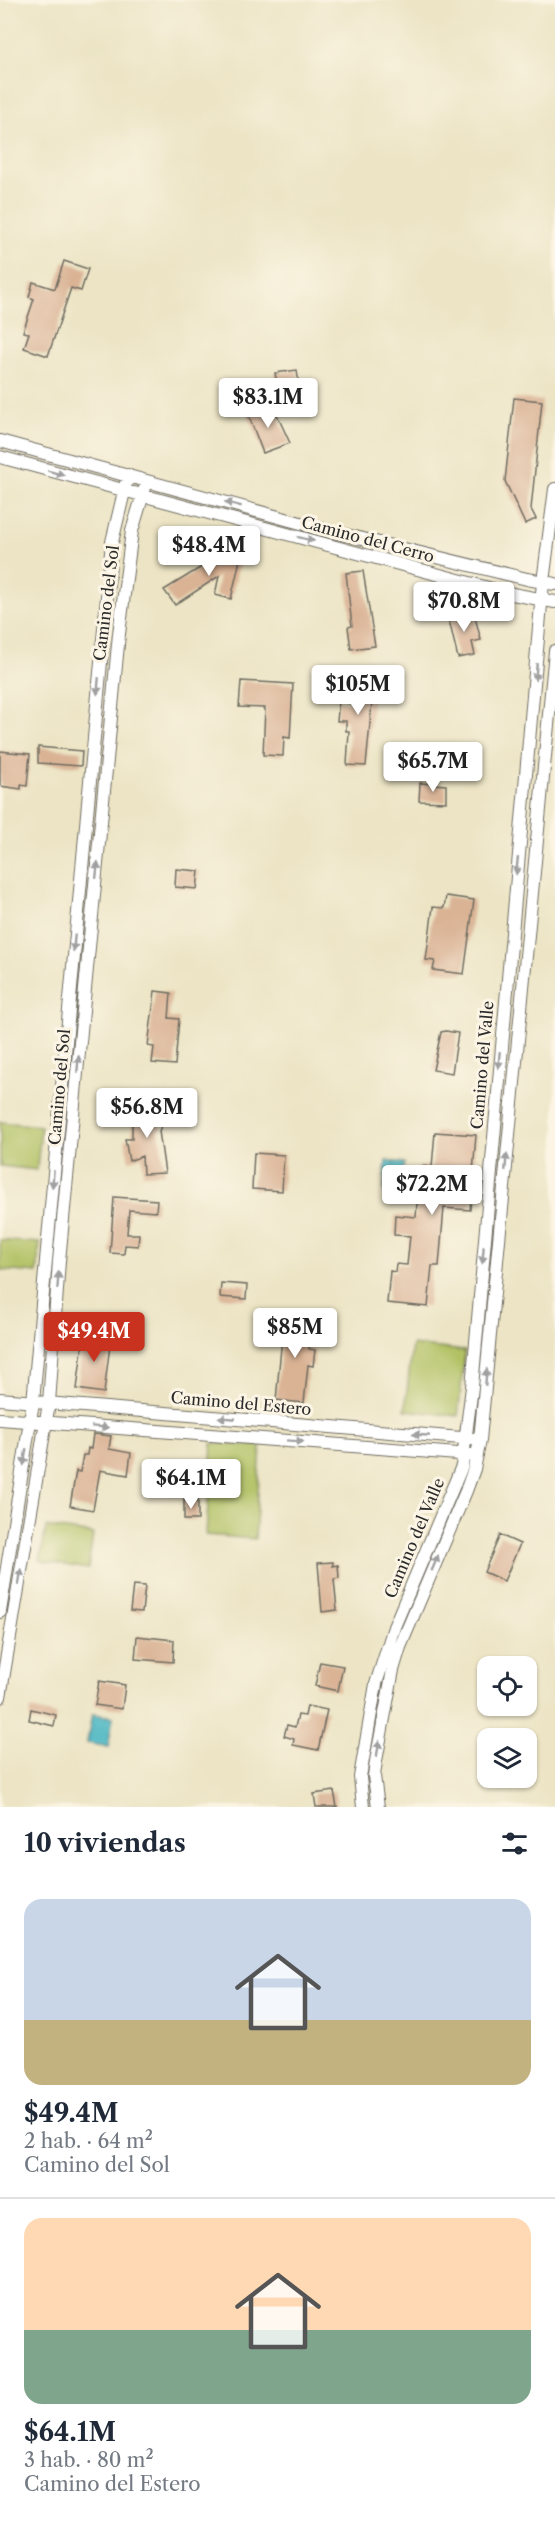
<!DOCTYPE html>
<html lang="es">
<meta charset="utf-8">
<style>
:root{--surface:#fff;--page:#f2f2f3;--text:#1f2937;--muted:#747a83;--line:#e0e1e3;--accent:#c8321e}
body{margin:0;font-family:"Libre Caslon Text",serif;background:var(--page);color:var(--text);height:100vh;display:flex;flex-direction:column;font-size:22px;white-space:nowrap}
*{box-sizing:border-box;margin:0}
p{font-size:20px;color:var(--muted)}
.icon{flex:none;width:33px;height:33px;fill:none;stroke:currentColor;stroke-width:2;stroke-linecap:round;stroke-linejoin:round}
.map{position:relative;height:1807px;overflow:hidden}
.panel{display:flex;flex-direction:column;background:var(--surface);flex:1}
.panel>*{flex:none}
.buttons{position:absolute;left:477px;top:1656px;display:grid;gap:12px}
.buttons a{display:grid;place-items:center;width:60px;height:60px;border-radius:12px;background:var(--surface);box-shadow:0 2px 4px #0004;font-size:30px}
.price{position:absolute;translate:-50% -51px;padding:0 14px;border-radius:6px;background:#fff;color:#222;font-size:20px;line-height:39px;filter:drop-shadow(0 2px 3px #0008)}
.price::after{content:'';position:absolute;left:50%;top:36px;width:18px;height:14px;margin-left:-9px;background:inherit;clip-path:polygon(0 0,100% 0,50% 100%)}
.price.on{background:var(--accent);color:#fff}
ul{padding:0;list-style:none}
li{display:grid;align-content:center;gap:12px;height:318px;padding:0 24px}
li+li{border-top:2px solid var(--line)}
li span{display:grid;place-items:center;height:186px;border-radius:18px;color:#555}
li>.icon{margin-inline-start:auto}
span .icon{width:108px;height:108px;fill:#fffc;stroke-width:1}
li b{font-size:26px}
h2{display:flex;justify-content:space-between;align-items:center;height:72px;padding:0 24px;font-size:26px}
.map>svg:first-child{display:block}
</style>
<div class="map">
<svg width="555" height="1807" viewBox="0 0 555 1807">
<rect width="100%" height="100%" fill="#fcf5e5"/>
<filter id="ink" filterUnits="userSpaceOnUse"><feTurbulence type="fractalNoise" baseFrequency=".0167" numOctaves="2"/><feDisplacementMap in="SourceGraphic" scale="12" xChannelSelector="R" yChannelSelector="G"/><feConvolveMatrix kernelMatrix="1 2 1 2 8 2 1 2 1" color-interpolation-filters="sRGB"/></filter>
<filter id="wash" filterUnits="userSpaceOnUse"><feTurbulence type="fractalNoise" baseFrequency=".008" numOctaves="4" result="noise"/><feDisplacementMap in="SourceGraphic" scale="24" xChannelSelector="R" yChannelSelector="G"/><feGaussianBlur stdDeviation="1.35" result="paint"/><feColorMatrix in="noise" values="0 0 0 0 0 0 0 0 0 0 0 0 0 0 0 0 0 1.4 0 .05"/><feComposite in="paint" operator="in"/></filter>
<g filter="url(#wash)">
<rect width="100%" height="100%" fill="#ece4c4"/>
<path fill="#b1c164" stroke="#6e7648" stroke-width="1.5" d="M0,1122l41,4 -4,44 -37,-4z
M0,1240l40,3 -3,30 -37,-3z
M412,1345l53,6 -7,65 -53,-6z
M212,1443l49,3 -6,93 -49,-4z
M46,1527l47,7 -5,35 -48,-8z"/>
<path fill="#48b6c2" stroke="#3a7076" stroke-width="1.5" d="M386,1161l18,2 -3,29 -17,-1z
M92,1714l21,3 -5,30 -21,-4z"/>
<g id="blocks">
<path fill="#dab395" d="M64,261l24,8 -7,22 -10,-3 -23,68 -24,-8 5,-15 -6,-1 11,-33 -5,-2 4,-15 22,7z
M297,370l2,16 -21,3 -3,-16z
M514,398l28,3 -11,108 5,10 -11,5 -20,-43z
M272,404l18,39 -27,10 -15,-39z
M228,546l14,5 -11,48 -16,-4 4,-19 -44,29 -11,-15 62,-38z
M363,571l12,75 -24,3 -3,-22 4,-1 -6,-53z
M463,608l2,11 10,-2 6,23 -9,2 3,13 -17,3 -11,-46z
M354,668l21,2 -9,96 -19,-1 2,-34h-3v-10h-9l2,-20 11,2z
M241,681l52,3 -3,54 -6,-1 -1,19 -20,-1 2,-47 -26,-1z
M38,747l44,4 -1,15 -43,-3z
M0,751l30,3 -3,32 -6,-1v4l-21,-3z
M420,783l26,2v17l-27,-1z
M176,869l23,2 -2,18 -22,-2z
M446,896l28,4 -10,74 -31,-4 2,-9 -9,-1 7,-53 11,1z
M155,991l16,2 -2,25 10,1 -4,46 -23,-2 2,-16 -6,-1z
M446,1031l12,2 -6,40 -19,-3 8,-38z
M142,1101l24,14 -7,16 6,42 -22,1 -1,-18 -13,5 -4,-22h7v-21z
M435,1132l41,3 -6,75 -26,-2 -5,58h-7l-4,41 -41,-4 3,-32 5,1 1,-8 11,1 3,-29 -16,-1 1,-20 21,2 4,-51 12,1z
M254,1153l30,2 -2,36 -30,-2z
M114,1197l43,3 -1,12 -27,-2 -2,24h12l-1,12 -13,-1 -1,9 -14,-1z
M221,1283l26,2 -1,14 -26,-2z
M284,1316l28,3 -3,30 6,1 -2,16 -5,-1 -4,38 -28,-3z
M84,1334l27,3 -7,56 -27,-4z
M93,1434l18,2 -2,13 22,4 -3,22 -28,-5 -7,40 -23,-4 6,-35 4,1 3,-17h4l1,-7 3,1z
M184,1499h14v21h-14z
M500,1535l20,9 -16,37 -20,-9z
M333,1562v4l5,-1 1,13 -5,1 3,31 -15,2 -4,-49z
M133,1585l12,1 -3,26 -12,-1z
M137,1636l37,4 -1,22 -38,-3z
M320,1662l23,4 -5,25 -23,-5z
M99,1681l26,4 -3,24 -27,-4z
M307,1706l20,4 -9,40 -25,-5 1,-6 -10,-3 3,-11 8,2 3,-12 7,1z
M31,1709l25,6 -2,11 -25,-6z
M334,1791l3,16h-21l-2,-13z"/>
</g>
</g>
<g filter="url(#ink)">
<use href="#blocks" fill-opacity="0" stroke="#6f6c61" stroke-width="1.5"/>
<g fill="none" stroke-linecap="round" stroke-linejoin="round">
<g stroke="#6f6c61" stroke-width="14">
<path id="street" d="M0,441l330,90 197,48 28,5
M0,457l507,136 48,9
M0,1399l473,40
M0,1419l471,36
M0,1612l33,-210 79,-860 16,-67
M0,1697l49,-294 10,-142 60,-627 13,-103 15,-50
M363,1807l-3,-30 16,-93 18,-57 68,-161 10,-79 71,-805 12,-93
M378,1807l-4,-31 2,-15 17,-91 7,-23 66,-156 8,-22 6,-29 75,-789"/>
</g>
<use href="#street" stroke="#fff" stroke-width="12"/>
</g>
<defs><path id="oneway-solid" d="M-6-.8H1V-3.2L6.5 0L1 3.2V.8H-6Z" transform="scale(1.5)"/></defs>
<g fill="#a0a0a0">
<use href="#oneway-solid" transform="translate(56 473) rotate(15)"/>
<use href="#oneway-solid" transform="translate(233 504) rotate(-165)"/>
<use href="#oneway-solid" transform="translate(306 539) rotate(14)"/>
<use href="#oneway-solid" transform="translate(536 672) rotate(95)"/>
<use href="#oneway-solid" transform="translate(98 686) rotate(95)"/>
<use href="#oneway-solid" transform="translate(517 866) rotate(96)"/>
<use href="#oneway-solid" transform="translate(97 870) rotate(-84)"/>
<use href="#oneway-solid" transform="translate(74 943) rotate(95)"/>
<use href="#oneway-solid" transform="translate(499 1060) rotate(95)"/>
<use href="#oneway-solid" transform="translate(78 1064) rotate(-85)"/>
<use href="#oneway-solid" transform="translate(506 1162) rotate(-85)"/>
<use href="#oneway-solid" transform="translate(53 1179) rotate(95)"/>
<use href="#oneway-solid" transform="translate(483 1255) rotate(95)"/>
<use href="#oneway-solid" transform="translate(58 1280) rotate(-86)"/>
<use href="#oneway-solid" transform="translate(486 1377) rotate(-85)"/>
<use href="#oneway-solid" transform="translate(227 1418) rotate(-175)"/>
<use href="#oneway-solid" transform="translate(100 1427) rotate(4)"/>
<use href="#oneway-solid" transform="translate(421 1435) rotate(-175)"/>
<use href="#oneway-solid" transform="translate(295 1441) rotate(4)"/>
<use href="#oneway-solid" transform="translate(25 1457) rotate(99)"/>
<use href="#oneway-solid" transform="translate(435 1563) rotate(-67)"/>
<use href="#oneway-solid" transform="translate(20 1577) rotate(-81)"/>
<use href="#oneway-solid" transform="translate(378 1749) rotate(-80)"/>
</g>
</g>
<g text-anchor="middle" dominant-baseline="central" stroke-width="6" stroke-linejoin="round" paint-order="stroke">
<g font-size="16" fill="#2b2b2b" stroke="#fcf5e5">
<text transform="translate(368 539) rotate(15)">Camino del Cerro</text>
<text transform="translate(106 603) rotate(-83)">Camino del Sol</text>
<text transform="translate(482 1065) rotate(-85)">Camino del Valle</text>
<text transform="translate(59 1087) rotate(-85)">Camino del Sol</text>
<text transform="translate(241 1403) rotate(5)">Camino del Estero</text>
<text transform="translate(414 1538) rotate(-67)">Camino del Valle</text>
</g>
</g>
</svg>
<div class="buttons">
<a><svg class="icon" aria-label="locate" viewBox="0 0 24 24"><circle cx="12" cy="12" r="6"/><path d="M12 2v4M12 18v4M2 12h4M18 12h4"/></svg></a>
<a><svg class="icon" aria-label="layers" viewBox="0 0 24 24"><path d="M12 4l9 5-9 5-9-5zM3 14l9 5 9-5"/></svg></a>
</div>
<b class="price" style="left:268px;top:429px">$83.1M</b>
<b class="price" style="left:209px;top:577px">$48.4M</b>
<b class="price" style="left:464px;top:633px">$70.8M</b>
<b class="price" style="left:358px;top:716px">$105M</b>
<b class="price" style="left:433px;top:793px">$65.7M</b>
<b class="price" style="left:147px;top:1139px">$56.8M</b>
<b class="price" style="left:432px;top:1216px">$72.2M</b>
<b class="price" style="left:295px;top:1359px">$85M</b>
<b class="price on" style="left:94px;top:1363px">$49.4M</b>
<b class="price" style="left:191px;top:1510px">$64.1M</b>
</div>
<section class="panel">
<h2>10 viviendas<svg class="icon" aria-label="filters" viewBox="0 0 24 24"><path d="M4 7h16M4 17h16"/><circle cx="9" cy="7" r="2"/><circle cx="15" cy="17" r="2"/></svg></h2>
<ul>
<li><span style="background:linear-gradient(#c9d6e8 65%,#c2b280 0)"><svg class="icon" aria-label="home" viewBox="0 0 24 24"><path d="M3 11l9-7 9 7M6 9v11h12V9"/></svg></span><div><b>$49.4M</b><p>2 hab. · 64 m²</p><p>Camino del Sol</p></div></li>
<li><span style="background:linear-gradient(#ffd9b3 60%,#7fa58c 0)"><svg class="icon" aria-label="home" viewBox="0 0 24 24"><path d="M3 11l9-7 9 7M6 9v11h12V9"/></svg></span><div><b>$64.1M</b><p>3 hab. · 80 m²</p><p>Camino del Estero</p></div></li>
</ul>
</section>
